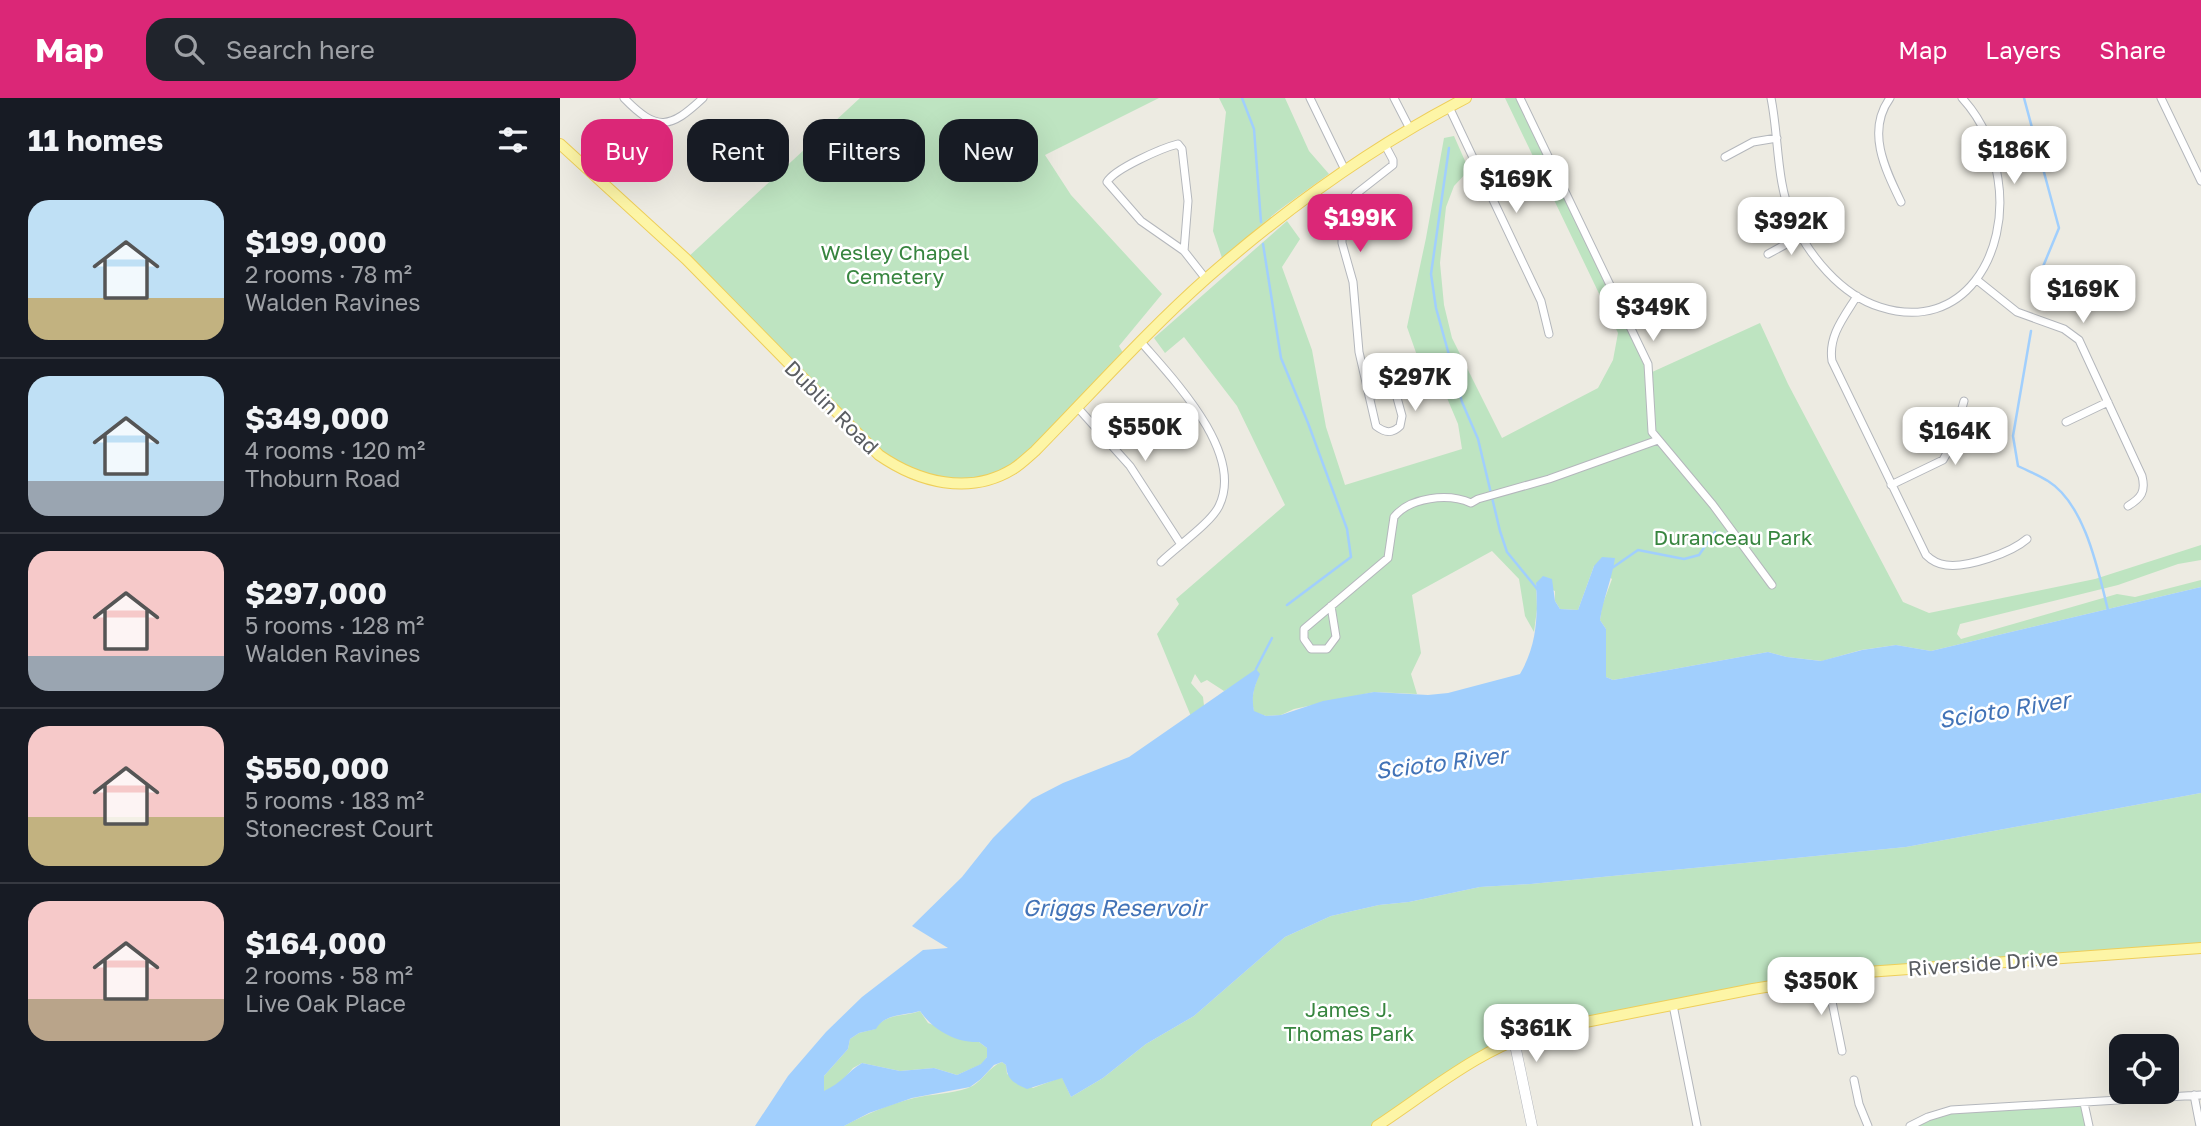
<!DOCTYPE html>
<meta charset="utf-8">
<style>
:root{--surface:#171b24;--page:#20242c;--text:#f1f3f6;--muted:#9ea1a6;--line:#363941;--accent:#db2777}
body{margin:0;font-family:"Golos Text",sans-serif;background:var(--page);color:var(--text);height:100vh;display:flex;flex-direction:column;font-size:26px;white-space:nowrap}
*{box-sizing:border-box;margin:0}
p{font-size:23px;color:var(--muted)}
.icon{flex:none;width:38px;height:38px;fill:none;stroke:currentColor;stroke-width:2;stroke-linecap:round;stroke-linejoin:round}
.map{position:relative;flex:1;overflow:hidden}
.sheet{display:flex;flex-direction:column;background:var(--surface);width:560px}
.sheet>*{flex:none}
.guide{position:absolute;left:21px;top:21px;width:665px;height:63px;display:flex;gap:14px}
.controls{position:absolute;left:1549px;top:936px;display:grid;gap:14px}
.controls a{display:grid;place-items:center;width:70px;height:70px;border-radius:14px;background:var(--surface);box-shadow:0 7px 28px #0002;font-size:35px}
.price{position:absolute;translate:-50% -60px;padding:0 16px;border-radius:14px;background:#fff;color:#222;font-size:23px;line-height:46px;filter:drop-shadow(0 2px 4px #0008)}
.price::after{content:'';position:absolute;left:50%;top:42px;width:21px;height:16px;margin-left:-10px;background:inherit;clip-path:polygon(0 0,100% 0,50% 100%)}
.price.on{background:var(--accent);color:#fff}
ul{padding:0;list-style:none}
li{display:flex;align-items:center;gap:21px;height:175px;padding:0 28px}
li+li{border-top:2px solid var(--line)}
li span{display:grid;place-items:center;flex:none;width:196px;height:140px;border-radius:21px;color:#555}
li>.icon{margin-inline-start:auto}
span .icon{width:84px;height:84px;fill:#fffc;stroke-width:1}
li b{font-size:30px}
h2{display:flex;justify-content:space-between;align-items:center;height:84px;padding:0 28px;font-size:30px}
.pill{padding:0 24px;border-radius:21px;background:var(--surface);box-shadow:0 7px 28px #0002;font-size:24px;line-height:63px}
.pill.on{background:var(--accent);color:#fff}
header{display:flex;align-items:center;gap:42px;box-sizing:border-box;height:98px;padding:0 35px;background:var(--accent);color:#fff}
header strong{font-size:33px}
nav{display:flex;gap:38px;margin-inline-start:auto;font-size:24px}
.search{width:490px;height:63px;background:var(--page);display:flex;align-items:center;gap:18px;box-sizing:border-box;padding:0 24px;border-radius:21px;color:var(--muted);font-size:26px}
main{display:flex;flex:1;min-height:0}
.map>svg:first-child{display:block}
</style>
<header>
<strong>Map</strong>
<div class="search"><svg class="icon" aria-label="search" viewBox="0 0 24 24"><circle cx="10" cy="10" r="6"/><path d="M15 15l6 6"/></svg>Search here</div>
<nav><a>Map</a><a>Layers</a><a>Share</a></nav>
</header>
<main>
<section class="sheet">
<h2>11 homes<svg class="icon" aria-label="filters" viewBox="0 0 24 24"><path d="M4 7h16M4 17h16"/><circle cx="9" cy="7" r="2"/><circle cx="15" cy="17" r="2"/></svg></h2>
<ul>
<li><span style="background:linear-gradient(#bfe0f5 70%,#c2b280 0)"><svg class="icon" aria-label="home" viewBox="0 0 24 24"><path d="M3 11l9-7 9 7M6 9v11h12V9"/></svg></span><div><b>$199,000</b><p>2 rooms · 78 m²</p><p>Walden Ravines</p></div></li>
<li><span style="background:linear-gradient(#bfe0f5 75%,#9aa5b1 0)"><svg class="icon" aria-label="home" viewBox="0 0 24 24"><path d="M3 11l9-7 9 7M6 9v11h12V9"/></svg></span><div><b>$349,000</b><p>4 rooms · 120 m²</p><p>Thoburn Road</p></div></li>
<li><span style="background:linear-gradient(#f6c9c9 75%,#9aa5b1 0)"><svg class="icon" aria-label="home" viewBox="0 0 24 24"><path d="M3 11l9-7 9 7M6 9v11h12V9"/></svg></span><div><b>$297,000</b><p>5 rooms · 128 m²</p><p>Walden Ravines</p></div></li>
<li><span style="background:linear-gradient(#f6c9c9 65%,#c2b280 0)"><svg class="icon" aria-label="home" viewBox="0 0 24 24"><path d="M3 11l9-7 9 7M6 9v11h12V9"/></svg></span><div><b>$550,000</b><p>5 rooms · 183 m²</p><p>Stonecrest Court</p></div></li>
<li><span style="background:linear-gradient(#f6c9c9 70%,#b9a48a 0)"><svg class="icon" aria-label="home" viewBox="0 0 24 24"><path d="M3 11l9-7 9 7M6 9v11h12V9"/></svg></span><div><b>$164,000</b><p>2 rooms · 58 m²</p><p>Live Oak Place</p></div></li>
</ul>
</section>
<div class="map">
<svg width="1641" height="1028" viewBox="0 0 1641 1028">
<rect width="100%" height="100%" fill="#edebe2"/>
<path fill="#bee4c1" d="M300,0h299l-114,57 26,40 91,99 -43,52 7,12 -91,93 -42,26 -44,6 -58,-19 -205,-205z
M659,0h66l24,53 20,23 -50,36 -57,48 -9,-27 13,-119z
M945,0h11l134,275 110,-50 28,61 115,218 26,11 166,-34 106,-34v15l-23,4 -60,21 -158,39 -3,10 4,5 156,-45 18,3 66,-17v7l-270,64 -35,-6 -35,5 -39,11 -35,-4 -19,-5 -155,28 -7,-3v-48l-6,-9 2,-14 10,-27 -18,-13 -16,44 -18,-1 -5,-8v-10l-19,-8 1,26 -3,23 -9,-16 -6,-37 -27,-28 -80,44 9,58 -10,21 6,20 -43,-2 -80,17 -13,6 -15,1 -12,-4 -2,-11 2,-12 5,-15 -35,17 -17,-11 -6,3 -6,-9 -4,9 12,14 2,17 -10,12 -38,-92 22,-30 -3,-5 109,-94 -48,-99 -53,-69 -19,16 -11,-15 133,-117 13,18 -18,28 30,83 14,77 19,58 117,-36 -4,-25 -24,-57 -14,-3 -13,-37 19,-89 18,-100 10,-2 15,34 -15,16 -8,21 -6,56 4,42 8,33 50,100 96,-50 15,-28 5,-27z
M1641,695v155l-348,25 -339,67 -137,86h-533c22,-12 46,-22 70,-28 18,-4 37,-4 54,-10 14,-5 20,-21 34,-26l4,3 1,9 26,14 29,-11 9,20 32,-19 43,-34 48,-28 91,-79 46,-21 48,-11 30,-3 71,-15 51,-3 375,-37z
M360,913l8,12 51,19 8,6v9l-5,7 -25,11 -23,-7 -34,3 -38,-8 -9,5 -13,15 -16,9v-16l24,-27 2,-10 9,-6 16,-4c10,-16 29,-12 45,-18z
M1524,1005l5,23h-179l31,-14z"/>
<path fill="#a1cffd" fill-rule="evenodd" d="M1042,459l13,1c-3,21 -12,41 -15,62l6,9v48l7,3 155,-28 19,5 34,4 41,-11 34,-5 35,6 270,-64v206l-295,54 -375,37 -51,3 -71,15 -30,3 -48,11 -46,21 -91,79 -48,28 -43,34 -32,19 -9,-19 -35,11c-13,-6 -20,-9 -21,-24l-4,-3 -8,3 -13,14 -11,8 -58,11 -43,15 -25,13h-89l33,-50 38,-44 36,-35 61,-47 25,-2 -36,-22 50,-49 31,-39 39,-39 31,-16 66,-26 127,-88 4,5c-6,13 -9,23 -6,37l12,5 15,-1 42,-14 51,-9 54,3 20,-2 72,-19c17,-29 18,-57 16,-91l7,-7 9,3 3,22 5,8 18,1 16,-44zM360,913c13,19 36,32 59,31l8,6v9l-6,7 -24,11 -23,-7 -34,3 -38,-8c-15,9 -20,20 -38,28v-15l24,-27 2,-10 9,-6 17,-4c9,-16 28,-13 44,-18z"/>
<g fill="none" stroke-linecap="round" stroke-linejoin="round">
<path stroke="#a1cffd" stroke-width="2.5" d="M682,0l12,31 7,93
M1464,0l35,130 -17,41 -7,36
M889,50l-18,126 5,34 26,94 16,37 22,92 7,21 31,38
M703,146l18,114 27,65 39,106 4,28 -64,48
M1471,233l-18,105 5,30c10,5 21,9 30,15 37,23 50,89 60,129
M1052,470l26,-18 46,9 15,-4 16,-23
M696,571l16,-31"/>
<g stroke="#b4b7bc" stroke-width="9">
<path id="street" d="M64,0c33,34 46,31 79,0
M750,0l35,72
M834,0l16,31
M960,0l128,266 4,68 61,73 59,80
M1211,0c8,39 5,83 21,120 16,37 49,77 88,89 84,27 130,-54 118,-128 -5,-32 -14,-57 -36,-81
M1330,0c-24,33 -5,71 11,104
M1601,0l40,83
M889,9l92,194 8,33
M1165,59l28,-15 24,-4
M624,153l4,-50 -6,-52 -4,-5c-16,4 -64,25 -71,38l34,39 43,30 22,28
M1208,156l33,-18
M1417,182l40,32 47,17 15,11 63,136c4,16 -1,22 -14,30
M1297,198c-13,21 -29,40 -25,65l94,194c5,5 12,9 20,10 21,3 65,-12 81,-26
M581,244c32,37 104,111 78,164 -8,17 -43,41 -58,56
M809,298l21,-5 6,3 6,22 -2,10c-8,8 -15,7 -24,0l-17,-74 -6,-70 -11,-39v-18l5,-17 9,-14 37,-29v-5l-8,-15
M518,310l52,58 50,77
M1506,324l42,-20
M1331,387l52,-25 9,-16 12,-43
M771,508l5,31 -9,12h-16l-7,-10v-10l84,-71 6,-41c16,-20 54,-24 77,-14l7,-4 71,-20 109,-39
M1267,879l15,74
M1113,907l24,121
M1294,982l5,24 9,22
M1634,997l6,31
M1524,1005l5,23
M1350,1028l18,-9 23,-7 250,-15"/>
</g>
<g stroke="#b5b8be" stroke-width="11">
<path id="secondary" d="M954,942l18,86"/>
</g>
<g stroke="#eece59" stroke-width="12">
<path id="primary" d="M0,46l126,115 193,196c39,27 90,41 134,14 8,-5 15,-12 22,-18 57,-58 112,-120 173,-174 79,-69 165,-131 258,-179
M817,1028c53,-35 106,-80 168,-96l208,-41 100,-16 348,-25"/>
</g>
<use href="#street" stroke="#fff" stroke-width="7"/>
<use href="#secondary" stroke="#fff" stroke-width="10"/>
<use href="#primary" stroke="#fdf5a6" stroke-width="10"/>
</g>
<g text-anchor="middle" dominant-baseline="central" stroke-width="5" stroke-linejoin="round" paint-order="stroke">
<g font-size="21" fill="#37853f" stroke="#fff">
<text x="335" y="154">Wesley Chapel<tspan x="335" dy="24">Cemetery</tspan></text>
<text x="1173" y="439">Duranceau Park</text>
<text x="789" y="911">James J.<tspan x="789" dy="24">Thomas Park</tspan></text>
</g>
<g font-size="21" fill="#5a5d62" stroke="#fff">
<text transform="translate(272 309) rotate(45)">Dublin Road</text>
<text transform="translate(1423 865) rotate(-4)">Riverside Drive</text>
</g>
<g font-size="23" font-style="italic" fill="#4273b7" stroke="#fff">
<text transform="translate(1444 611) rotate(-9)">Scioto River</text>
<text transform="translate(881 664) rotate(-7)">Scioto River</text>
<text x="554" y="809">Griggs Reservoir</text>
</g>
</g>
</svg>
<div class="controls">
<a><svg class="icon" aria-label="locate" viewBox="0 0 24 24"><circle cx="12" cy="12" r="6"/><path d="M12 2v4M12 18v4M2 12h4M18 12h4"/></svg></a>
</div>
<b class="price" style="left:1454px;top:88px">$186K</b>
<b class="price" style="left:956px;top:117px">$169K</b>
<b class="price on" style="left:800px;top:156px">$199K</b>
<b class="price" style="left:1231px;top:159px">$392K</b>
<b class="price" style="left:1523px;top:227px">$169K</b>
<b class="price" style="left:1093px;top:245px">$349K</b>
<b class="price" style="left:855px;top:315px">$297K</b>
<b class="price" style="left:585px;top:365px">$550K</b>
<b class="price" style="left:1395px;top:369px">$164K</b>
<b class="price" style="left:1261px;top:919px">$350K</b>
<b class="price" style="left:976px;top:966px">$361K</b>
<div class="guide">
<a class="pill on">Buy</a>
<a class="pill">Rent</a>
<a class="pill">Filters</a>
<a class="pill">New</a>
</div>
</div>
</main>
